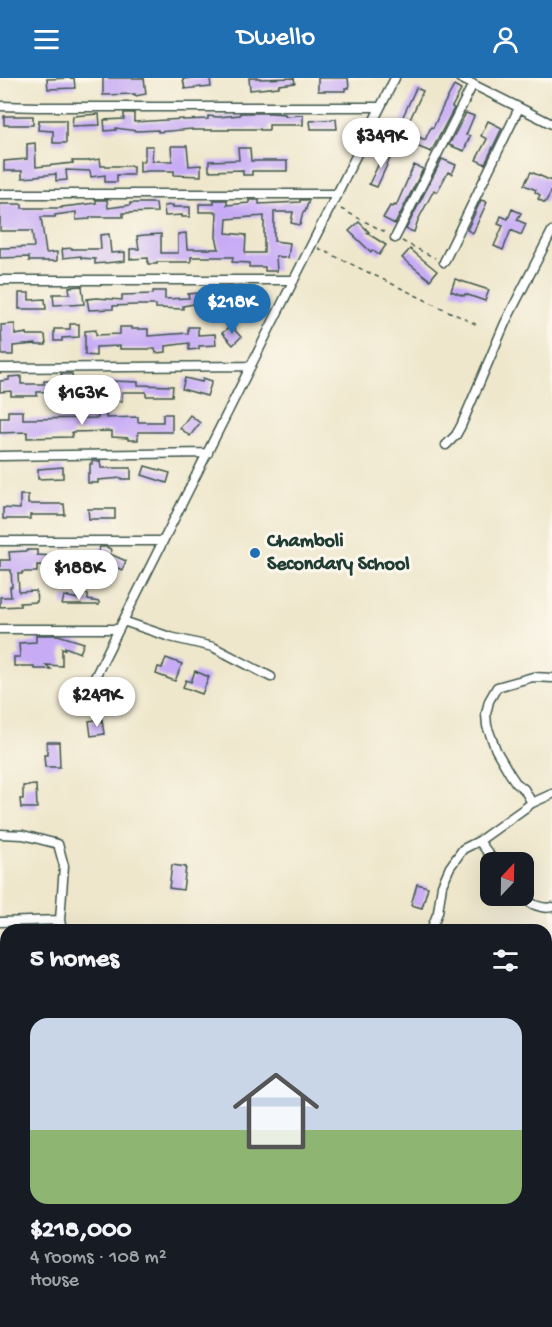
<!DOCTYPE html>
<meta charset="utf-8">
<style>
:root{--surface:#171b24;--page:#242831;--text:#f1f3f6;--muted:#9ea1a6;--line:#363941;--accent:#1f6fb2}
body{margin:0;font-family:"Gochi Hand",sans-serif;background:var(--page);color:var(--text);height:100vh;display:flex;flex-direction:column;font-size:22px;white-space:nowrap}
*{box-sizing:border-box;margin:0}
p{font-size:20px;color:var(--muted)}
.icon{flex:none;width:33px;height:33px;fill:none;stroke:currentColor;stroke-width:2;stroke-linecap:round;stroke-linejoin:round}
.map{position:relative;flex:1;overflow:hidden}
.side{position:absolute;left:0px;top:846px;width:552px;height:404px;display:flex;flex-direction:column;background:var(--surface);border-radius:18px 18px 0 0;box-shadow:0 6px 24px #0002}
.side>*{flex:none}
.needle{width:39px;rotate:22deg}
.tools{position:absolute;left:480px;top:774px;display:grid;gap:12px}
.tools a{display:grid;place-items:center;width:54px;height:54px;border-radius:12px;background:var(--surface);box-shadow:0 6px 24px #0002;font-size:30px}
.price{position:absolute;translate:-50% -51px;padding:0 14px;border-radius:21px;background:#fff;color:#222;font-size:20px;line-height:39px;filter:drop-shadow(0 2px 3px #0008)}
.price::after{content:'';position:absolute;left:50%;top:36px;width:18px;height:14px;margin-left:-9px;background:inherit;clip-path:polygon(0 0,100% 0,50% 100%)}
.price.current{background:var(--accent);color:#fff}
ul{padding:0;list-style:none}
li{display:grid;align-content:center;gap:12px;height:318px;padding:0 30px}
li+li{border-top:2px solid var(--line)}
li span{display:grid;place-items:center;height:186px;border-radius:18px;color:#555}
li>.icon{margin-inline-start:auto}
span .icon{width:108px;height:108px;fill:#fffc;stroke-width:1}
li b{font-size:26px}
h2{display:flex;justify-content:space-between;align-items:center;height:72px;padding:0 30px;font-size:26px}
header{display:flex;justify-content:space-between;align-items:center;height:78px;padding:0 30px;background:var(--accent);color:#fff;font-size:27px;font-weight:600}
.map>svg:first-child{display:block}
</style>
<header><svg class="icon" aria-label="menu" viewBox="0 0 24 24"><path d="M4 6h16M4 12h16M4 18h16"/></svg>Dwello<svg class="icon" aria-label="person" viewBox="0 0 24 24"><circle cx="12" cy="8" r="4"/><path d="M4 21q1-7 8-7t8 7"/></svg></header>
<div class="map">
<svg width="552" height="1249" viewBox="0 0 552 1249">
<rect width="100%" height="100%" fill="#fbf7ec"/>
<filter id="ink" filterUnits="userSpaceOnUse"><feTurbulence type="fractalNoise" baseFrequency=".0167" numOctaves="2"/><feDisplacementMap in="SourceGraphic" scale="12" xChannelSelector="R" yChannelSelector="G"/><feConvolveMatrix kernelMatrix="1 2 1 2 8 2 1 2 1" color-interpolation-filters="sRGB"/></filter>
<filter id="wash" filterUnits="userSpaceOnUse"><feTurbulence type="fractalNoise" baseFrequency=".008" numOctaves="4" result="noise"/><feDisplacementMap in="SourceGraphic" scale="24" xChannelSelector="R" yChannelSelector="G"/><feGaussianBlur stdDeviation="1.35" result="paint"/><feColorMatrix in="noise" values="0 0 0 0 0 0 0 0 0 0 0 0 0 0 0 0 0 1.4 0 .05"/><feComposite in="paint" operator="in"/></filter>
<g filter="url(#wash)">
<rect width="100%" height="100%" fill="#efe7cc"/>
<g id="blocks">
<path fill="#c7acf5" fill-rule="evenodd" d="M74,0l1,10 -27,1 -1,-10z
M103,0h41l2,16 -11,2v-2l-32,1z
M192,0h18l1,9 -10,1v-1l-16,2 -2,-10z
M249,0h11v1l34,-1 1,5 -16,2v2l-29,3z
M318,0h30l1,10h-4v3h-27z
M454,8l7,4 -9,17 2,1 -23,44 -17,-7 3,-9 8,4 6,-13 2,1 10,-22z
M416,10l7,3 -16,35 -7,-3z
M124,35h10v9l49,-3v1l25,-1v-3l10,1 22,-2v-2h31l14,1v2l18,-1v10h-34v5h-9v-1h-31v1h-37v-1l-34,3v-2l-21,1 -21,-3v2l-11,1 -1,-11 20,-1z
M466,35l8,3 -8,19 4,1 -6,15 -15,-6z
M99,36l1,11 -28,1 1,-10z
M4,38h29v9h-29z
M336,41l1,10h-26l-1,-8z
M39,42h27v23h-13v-12l-15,-1z
M488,43l14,7 -17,36 -9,-4 11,-21 -6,-3z
M35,65l1,24 37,-4 -1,-2h15l13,-2 1,7h32v9h-16v7h-12v-7l-14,2 -1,-6 -24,-1 1,10 -11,1v-7l-21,2v1l-13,1v-7h-18v-10l23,-2v-15z
M145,68h8l-1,15h20l-1,-15h16l2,20 12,-1v11l-27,-1v-4h-25l-9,1v-11h5z
M238,70h12l1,13h36v10h-35v4h-9v-5l-34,1v-10l30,-1z
M385,73l7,3 -15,33 -8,-3z
M442,81l14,6 -4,9 -4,-2 -11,20 -3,-2 -16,30 -4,12 -8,-3z
M414,87l9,4 -28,55 -12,-6 7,-12 3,1 1,-2 2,1z
M531,94l21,9v9l-7,13 -7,-4 2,-4 -5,-3 1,-2 -12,-5z
M96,122h11l1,8 22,-3v-2h26l1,9 -34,1v4h-33v2l-14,1v-8l-21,3v2h-14l5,36 11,-1v9h-28v-4l-29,1v-10l34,-1 -2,-16h-32v-27h22v4h40v-1l34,-4z
M214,122h13v5l22,-2v-3h10v4l41,-2v-2h9l-4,12h-2l-3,13 -9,-2 2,-11h-19v29l16,2 -2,15 -12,-2 1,15h-12v-4h-16v-4l-17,-1 1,-5h-42v5h-34v2h-9v-6l-18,1v-10h9l-2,-13 8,-1 16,-1v19h17v-19l8,-1 1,16h32l-3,-12 1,-25h-18v-8h15zM264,138v37h-19l1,-18 -20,-2 1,-14z
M481,122l6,2 -14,31 -6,-3z
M173,127v2h17v10h-8v-2l-17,1 -1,-10z
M512,131l9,4 -4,7 9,4 -5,11 -10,-5 -8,20 -9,-4 9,-20 -5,-2 3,-8 7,3z
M359,144l10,10 -2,1 19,12 -7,10 -7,-5 -1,2 -22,-21z
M109,156l2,19 14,-1v9l-30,3v-5l-14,-1v-2l-18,2 -1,-9 10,-1v1h29l-1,-14z
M410,171l27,22 -7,9 -28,-22z
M455,201l34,11 -4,11 -20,-7 -1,2 -13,-5z
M82,208l2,18 -13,1v-1l-17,1 -1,-11h17l-1,-7z
M227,208l13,3 -1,4 22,7 -4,11 -22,-7 -3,10 -14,-5v5l-12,1 -1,-13 -22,4v3l-27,-1v-3h-21l-22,1v3l-24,1 -2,-11 10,-1 25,2v-5l31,-1v-3h12v8l24,-1 -1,-4 10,-1 1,2 26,-2z
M19,215h10v7l16,-1 1,10h-27z
M15,246v11l12,-2v2h18l1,10h-10v-1l-23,2v9h-11l-1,-30z
M70,246h9v13l-17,1v3h-8v-12h16z
M231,248l10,11 -8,8 -11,-12z
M120,249h11v2h17v7l40,-3v-6h10v8l17,-1 1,11 -17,1v3l-10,1v-7l-23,3v6l-10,1 -1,-4h-35v-3l-24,1v9l-11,-1v-24l11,-1v5l24,-1z
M61,296h11l1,17 -36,1v4h-26v-5l-11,1v-11l9,-1v-3l12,-1v8h23v-3h17z
M185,300l17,4 1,-4 9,3 -5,15 -25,-7z
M112,303l26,1v3l35,1 -1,10h-26v-4h-24v9h-9l-1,-7 -17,2 -1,-10 18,-3z
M106,331v9l32,-1v5h25v-8h9v18h-34v8h-10v-2l-16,-1v-6l-40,1v5l-45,1v-6l-27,1v-15h8v-7h15v8l75,-1v-8z
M190,337l10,8 -10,13 -10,-8z
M92,383h8l1,7h30v11h-9v-1l-24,2v3h-10v-10h2v-9h2z
M145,388l25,7 -3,10 -25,-8z
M63,389v11l-25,1v-10z
M20,417h8v9h36l1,11h-35v4h-27v-11l17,1z
M88,431h27v10h-26z
M100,469h7l5,3 -2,4 16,7 -4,9 -15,-7 -1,2 -11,-4z
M27,472h10v5l17,1v4l33,-1v11h-24l-1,-4 -25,-1v7h-15v2h-4l1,18 17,-1 1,11 -17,1v3l-20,1v-10h11l-1,-10h2l-1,-17h-11v-10h10l-1,-8 18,-1z
M79,516h9v6l11,2v3h-37l2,-9 15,3z
M36,557h22l26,8 -4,10 -15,-6v2l-3,-1v18l-16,-1 5,4h-17v-3h-20v-9h6l-1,-14 17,-1z
M166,580l16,6 -7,17 -19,-7 2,-7 4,1z
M195,593l14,6 -7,17 -19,-7 3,-7 5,2z
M102,641l2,15 -13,2 -2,-15z
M47,664h12l1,25h-15l-1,-12h3z
M36,707l1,23h-16l-1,-9h3v-13z
M172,787l14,2 -3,23 -14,-2z
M417,806l11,3 -6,21 -11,-3z"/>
</g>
</g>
<g filter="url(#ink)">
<use href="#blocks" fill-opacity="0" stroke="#3e564b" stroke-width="1.5"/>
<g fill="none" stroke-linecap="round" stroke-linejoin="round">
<g stroke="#3e564b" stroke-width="11">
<path id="street" d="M460,0l92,46
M0,28l38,1h342
M0,116h338
M395,160l78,-154
M444,184l75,-154
M0,202h294
M0,290l251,-2
M446,367l10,-10 5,-9 44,-103 47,-92
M0,378l208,-3
M0,463h163
M123,543l47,16 43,10 58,30
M0,551h119
M85,619l310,-619
M532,725l20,-9
M0,756l23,1 35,9 6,22 -4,54 2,10
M495,784l-16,-21 53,-38 -8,-14 -8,-6 -6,-9 -14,-24 -9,-24 -1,-12 3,-13 8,-14 36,-10 19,1
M519,818c10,6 21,14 33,11
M0,844l60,-2
M431,852l7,-18 4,-27 8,-18 13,-18 16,-8
M0,954l6,1
M546,980l6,6
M0,1056l6,1
M546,1061l6,-1
M546,1156h6
M0,1161l6,4
M0,1182l6,-4
M0,1241l6,8
M76,1244l5,5
M212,1244l4,5
M306,1244l40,5"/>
</g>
<path stroke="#3e564b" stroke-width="1.5" stroke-dasharray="4.5 4.5" stroke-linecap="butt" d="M341,131l46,24
M402,163l33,17
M318,170l159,77"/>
<use href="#street" stroke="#fff" stroke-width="8"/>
</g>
</g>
<circle fill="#1f6fb2" stroke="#fbf7ec" stroke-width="2" cx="255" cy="475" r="6"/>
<g text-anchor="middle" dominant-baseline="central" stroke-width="6" stroke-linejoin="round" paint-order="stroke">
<g font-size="20" font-weight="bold" fill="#1f3d34" stroke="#fbf7ec" text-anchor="start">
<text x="267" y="464">Chamboli<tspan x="267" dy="23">Secondary School</tspan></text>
</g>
</g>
</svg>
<div class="tools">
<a><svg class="needle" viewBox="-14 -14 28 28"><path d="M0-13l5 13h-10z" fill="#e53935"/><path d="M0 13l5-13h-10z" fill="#9ea1a6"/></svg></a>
</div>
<b class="price" style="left:381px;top:91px">$349K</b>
<b class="price current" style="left:232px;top:257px">$218K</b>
<b class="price" style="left:82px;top:348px">$163K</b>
<b class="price" style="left:79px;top:523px">$188K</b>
<b class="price" style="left:97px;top:650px">$249K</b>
<section class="side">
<h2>5 homes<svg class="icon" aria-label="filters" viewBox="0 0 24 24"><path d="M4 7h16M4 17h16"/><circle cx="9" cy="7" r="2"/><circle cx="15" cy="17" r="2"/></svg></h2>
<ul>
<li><span style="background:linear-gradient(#c9d6e8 60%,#8fb573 0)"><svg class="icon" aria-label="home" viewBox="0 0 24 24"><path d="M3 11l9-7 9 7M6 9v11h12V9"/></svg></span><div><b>$218,000</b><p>4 rooms · 108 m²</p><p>House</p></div></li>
</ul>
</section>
</div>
